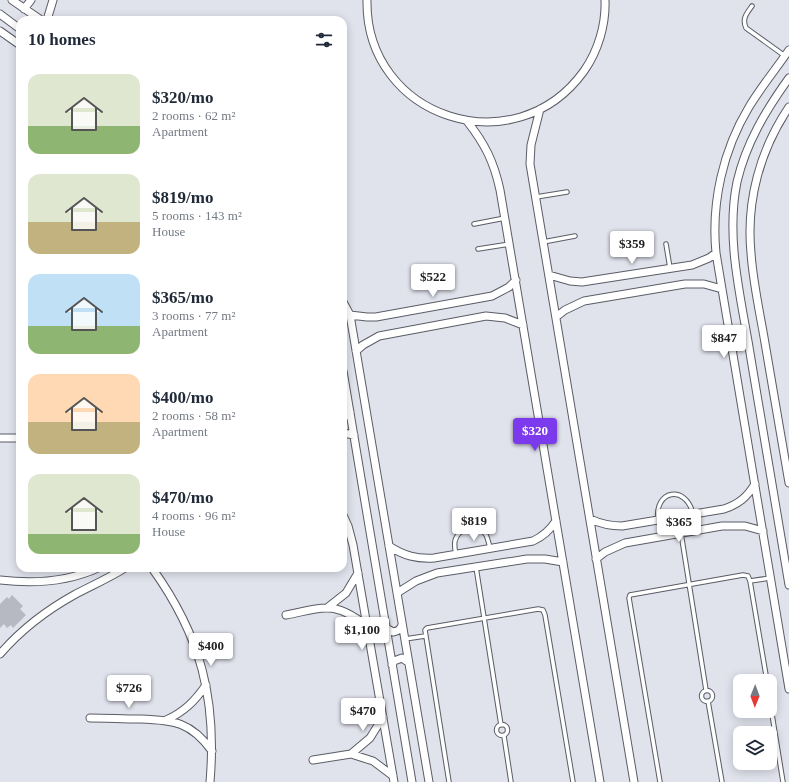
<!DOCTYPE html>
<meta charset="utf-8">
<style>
:root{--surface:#fff;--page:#f6f6f7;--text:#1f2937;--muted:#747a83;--accent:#7c3aed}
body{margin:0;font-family:"Times New Roman",serif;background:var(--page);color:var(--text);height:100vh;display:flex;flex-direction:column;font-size:15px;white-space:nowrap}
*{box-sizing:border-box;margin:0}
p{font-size:13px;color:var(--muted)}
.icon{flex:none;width:22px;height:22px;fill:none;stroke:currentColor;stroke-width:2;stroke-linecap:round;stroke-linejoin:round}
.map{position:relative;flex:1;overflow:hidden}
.sheet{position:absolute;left:16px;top:16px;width:331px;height:556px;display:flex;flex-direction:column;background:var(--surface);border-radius:12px;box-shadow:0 2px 10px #0003}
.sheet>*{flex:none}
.needle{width:26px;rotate:181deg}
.tools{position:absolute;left:733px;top:674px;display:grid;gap:8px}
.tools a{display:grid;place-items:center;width:44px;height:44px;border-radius:8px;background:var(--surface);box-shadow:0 2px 10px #0003;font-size:20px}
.price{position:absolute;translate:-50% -34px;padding:0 9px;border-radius:4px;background:#fff;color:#222;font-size:13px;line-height:26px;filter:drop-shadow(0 1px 2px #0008)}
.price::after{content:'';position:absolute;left:50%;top:24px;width:12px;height:9px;margin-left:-6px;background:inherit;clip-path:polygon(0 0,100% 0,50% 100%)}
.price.on{background:var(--accent);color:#fff}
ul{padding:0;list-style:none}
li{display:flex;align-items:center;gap:12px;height:100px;padding:0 12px}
li span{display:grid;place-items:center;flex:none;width:112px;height:80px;border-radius:12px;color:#555}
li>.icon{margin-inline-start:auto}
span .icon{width:48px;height:48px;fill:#fffc;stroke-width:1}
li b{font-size:17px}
h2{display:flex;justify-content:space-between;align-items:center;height:48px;padding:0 12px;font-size:17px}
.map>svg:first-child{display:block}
</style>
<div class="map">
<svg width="789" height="782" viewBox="0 0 789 782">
<rect width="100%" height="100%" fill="#e0e2ec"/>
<path fill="#b6b8c2" d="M12,595l11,11 -3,3 6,6 -13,13 -2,-3 -4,3 -3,-4 -4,4v-24l7,-7 2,2z"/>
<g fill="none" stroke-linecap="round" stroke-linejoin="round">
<g stroke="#5a5d65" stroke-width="5.5">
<path id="lane" d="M752,6c-6,8 -10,13 -6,22l39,28
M536,197l31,-5
M474,224l31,-6
M543,242l32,-6
M666,244l4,24
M478,249l32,-5
M658,520c-4,-30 28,-36 35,-6
M681,533l25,157
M456,554c-1,-4 -2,-8 -1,-13 3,-13 23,-18 31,-6 2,4 3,9 4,13
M476,567l25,158
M750,581l20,-3
M405,639l20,-3
M701.5 696a5.5 5.5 0 1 1 11 0a5.5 5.5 0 1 1-11 0Z
M708,701l14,81
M770,702l13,80
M496.5 730a5.5 5.5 0 1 1 11 0a5.5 5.5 0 1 1-11 0Z
M504,736l7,46
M449,782l-24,-152 2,-2 111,-19 5,1 2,5 28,167
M660,782l-31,-184 1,-3 113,-20 5,1 2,5 17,100"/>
</g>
<g stroke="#5a5d65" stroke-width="9">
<path id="street" d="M12,0l29,20
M367,0c-2,118 148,167 217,71 14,-20 22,-46 21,-71
M24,9l7,-9
M0,14l20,15
M47,20l6,-20
M0,31l20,14
M789,50c-13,19 -28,37 -40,57 -26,43 -38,96 -33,146 2,12 4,24 6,36l67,400
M789,78c-23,32 -43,65 -52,104 -12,59 5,119 14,177 13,75 25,151 38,226
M789,107c-29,43 -43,94 -38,146 2,30 9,60 14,90 8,46 16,93 24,140
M540,109l-9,36 -1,19 104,618
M467,121c18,23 27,41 33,69l100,592
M549,275l21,6 12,1 110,-17 17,-7 7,-5
M343,302l7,13 79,467
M350,315l17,2h9l116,-21 17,-9 7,-7
M556,317l9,-7 19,-9 101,-17h19l18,5
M356,351l7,-6 16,-9 107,-20 19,2 18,7
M343,371l69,411
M343,418l7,-6
M343,433l11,2
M0,438h20
M343,515l5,11 5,19 41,237
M590,519c11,5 20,7 32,7l102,-17c15,-5 23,-12 31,-25
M389,546c15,10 28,13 45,12l99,-17c11,-5 17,-11 23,-20
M596,559l9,-7 20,-9 97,-17h23l18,5
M152,568c49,68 65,131 58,214
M0,580c33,4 67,2 98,-12
M397,593l19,-12 21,-8 90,-14h18l18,3
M327,608l19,-15 12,-20
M286,615c13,-2 27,-7 40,-7 15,-1 31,10 42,19
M386,628l7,4c5,-1 7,-2 9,-7
M0,654c20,-23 47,-44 74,-59 17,-9 35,-17 51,-27
M392,665l2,-4 8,-3 6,4
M90,718c17,0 33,1 50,1 34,1 51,3 72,32
M166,720c18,-8 29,-19 40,-35
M351,754l19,-16 13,-21
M313,760l38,-6 22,7 20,15"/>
</g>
<use href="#lane" stroke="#fff" stroke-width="3.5"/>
<use href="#street" stroke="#fff" stroke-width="7"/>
</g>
</svg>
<div class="tools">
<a><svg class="needle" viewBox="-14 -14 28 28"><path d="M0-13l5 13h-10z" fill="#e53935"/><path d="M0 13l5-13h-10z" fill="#747a83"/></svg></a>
<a><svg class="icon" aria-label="layers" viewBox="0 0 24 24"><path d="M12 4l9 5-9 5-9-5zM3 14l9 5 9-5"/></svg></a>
</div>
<b class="price" style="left:632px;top:265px">$359</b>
<b class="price" style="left:433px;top:298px">$522</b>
<b class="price" style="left:724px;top:359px">$847</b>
<b class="price on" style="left:535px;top:452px">$320</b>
<b class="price" style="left:474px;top:542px">$819</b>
<b class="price" style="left:679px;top:543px">$365</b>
<b class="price" style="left:362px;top:651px">$1,100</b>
<b class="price" style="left:211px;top:667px">$400</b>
<b class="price" style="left:129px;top:709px">$726</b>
<b class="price" style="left:363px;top:732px">$470</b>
<section class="sheet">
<h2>10 homes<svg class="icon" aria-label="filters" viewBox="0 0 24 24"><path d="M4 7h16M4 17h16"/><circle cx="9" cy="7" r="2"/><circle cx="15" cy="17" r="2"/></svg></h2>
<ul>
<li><span style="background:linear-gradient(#dfe7d0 65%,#8fb573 0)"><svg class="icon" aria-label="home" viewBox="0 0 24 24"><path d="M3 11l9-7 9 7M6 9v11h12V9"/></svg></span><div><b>$320/mo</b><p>2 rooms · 62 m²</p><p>Apartment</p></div></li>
<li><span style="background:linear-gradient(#dfe7d0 60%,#c2b280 0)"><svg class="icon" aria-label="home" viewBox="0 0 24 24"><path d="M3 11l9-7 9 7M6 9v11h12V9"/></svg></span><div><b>$819/mo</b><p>5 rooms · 143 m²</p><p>House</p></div></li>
<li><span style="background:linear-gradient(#bfe0f5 65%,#8fb573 0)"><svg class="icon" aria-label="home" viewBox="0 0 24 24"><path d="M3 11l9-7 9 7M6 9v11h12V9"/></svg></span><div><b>$365/mo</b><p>3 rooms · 77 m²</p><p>Apartment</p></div></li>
<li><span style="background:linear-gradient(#ffd9b3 60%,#c2b280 0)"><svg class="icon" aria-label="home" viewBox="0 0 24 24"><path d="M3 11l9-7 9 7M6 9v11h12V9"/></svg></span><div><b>$400/mo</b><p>2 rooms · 58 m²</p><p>Apartment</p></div></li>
<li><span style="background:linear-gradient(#dfe7d0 75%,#8fb573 0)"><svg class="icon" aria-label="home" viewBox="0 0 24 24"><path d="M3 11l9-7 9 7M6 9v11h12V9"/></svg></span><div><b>$470/mo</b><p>4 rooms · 96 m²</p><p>House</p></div></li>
</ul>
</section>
</div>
